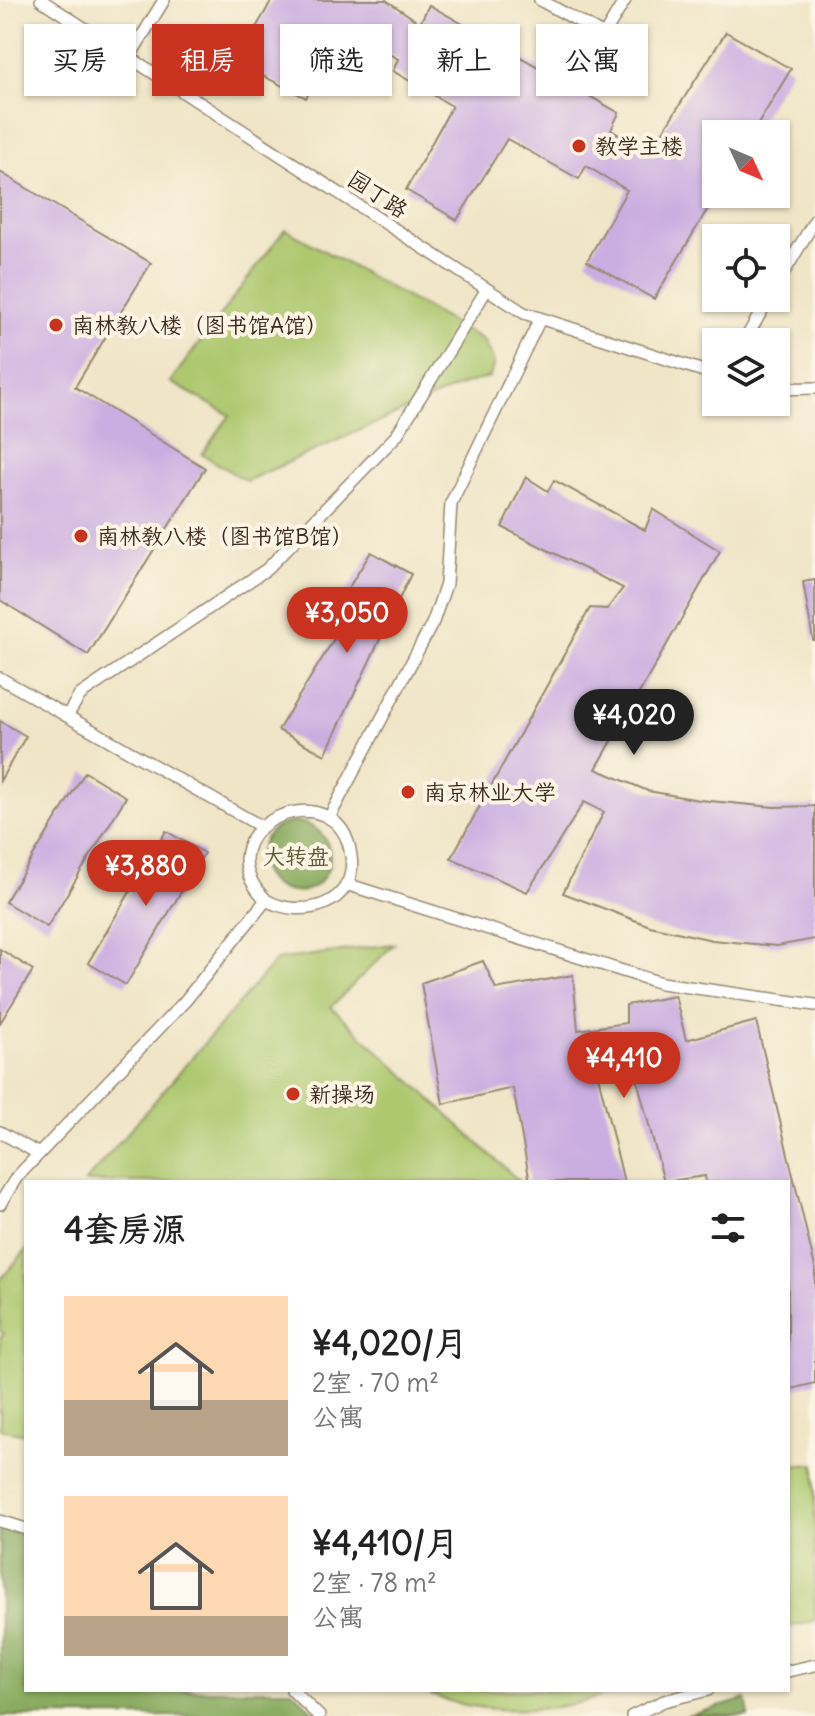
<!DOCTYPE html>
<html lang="zh">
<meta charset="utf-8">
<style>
:root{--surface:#fff;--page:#f6f6f6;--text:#222;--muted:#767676;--accent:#c8321e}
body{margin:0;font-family:Delius,"LXGW WenKai TC",sans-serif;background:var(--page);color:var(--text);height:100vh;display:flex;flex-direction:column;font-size:30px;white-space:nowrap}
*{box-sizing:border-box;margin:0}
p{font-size:26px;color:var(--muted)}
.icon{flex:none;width:44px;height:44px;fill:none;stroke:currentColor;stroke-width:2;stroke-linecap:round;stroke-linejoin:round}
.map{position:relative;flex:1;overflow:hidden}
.side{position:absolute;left:24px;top:1180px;width:766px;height:512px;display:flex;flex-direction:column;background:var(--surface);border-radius:0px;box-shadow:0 2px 6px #0004}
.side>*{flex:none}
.guide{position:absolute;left:24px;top:24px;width:768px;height:72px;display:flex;gap:16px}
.needle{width:52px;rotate:134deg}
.buttons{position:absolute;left:702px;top:120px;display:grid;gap:16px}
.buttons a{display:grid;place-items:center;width:88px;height:88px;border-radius:0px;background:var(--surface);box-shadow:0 2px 6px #0004;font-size:40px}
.price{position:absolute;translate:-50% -68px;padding:0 18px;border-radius:28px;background:var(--accent);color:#fff;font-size:26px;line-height:52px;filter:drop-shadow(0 2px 4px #0008)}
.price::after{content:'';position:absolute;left:50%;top:48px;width:24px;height:18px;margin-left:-12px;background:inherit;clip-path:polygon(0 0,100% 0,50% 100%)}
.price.current{background:#222;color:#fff}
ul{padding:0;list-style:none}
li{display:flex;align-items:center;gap:24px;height:200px;padding:0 40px}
li span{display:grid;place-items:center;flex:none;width:224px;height:160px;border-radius:0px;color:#555}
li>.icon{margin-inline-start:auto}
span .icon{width:96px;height:96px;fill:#fffc;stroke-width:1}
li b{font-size:34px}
h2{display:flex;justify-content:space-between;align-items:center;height:96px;padding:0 40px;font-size:34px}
.tag{padding:0 28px;border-radius:0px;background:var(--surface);box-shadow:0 2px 6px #0004;font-size:28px;line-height:72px}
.tag.current{background:var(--accent);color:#fff}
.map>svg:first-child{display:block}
</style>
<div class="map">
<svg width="815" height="1716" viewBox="0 0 815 1716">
<rect width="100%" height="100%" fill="#fcf5e5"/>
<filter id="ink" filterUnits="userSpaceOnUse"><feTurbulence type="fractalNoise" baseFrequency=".0125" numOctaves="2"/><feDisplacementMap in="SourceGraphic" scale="16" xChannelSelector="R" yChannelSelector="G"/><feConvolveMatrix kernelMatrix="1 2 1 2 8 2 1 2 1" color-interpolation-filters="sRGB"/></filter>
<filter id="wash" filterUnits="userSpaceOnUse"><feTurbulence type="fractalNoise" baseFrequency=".006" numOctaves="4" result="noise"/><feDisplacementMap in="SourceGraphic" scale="32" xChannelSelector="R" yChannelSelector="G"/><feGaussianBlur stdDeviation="1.8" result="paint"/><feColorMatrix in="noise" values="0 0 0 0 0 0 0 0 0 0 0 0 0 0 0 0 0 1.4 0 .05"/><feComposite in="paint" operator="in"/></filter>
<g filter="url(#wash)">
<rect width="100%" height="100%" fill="#f0e5c7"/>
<path fill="#adc86e" stroke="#747946" stroke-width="2" d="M285,229l198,111 11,22 -4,15 -26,7 -218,97 -44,-27 28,-39 -60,-33z
M394,944l-63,63 189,175h-435l191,-222z
M26,1250v184l-26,-5v-91l4,-4 -4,-3v-51z
M815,1464v157l-27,6v-161z
M420,1690h197c-59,26 -143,26 -197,0z"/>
<path fill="#8aac61" stroke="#626b40" stroke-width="2" d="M260 857a35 35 0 1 1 70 0a35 35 0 1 1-70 0Z
M0,1527l26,7v156h266l27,26h-319z
M746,1699l3,17h-62z"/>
<g id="blocks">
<path fill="#cbaee1" d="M272,0h114l34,23 9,-18 190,108 -8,17 38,23 77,-121 65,37 -39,65h-36v61l-62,104 -67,-38 40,-71 -41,-24 -7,13 -72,-40 -50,81 -51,-30 46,-84 -59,-35 5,-12 -53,-30 -39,69 -70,-36z
M0,172l151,91 -76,124 130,81 -117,187 -88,-55z
M526,477l22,14 6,-11 91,50 8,-21 67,42 -124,218 52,22 51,9 75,7 41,-1v133l-38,7 -65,-6 -62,-14 -87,-33 41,-81 -20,-10 -57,90 -76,-34 139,-250 17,1 16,-21 -121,-61z
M371,552l40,22 -86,181 -47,-25 77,-125 -14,-5z
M815,580v60h-2l-10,-58z
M0,721l26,15 -26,45z
M85,772l41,25 -79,130 -42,-25z
M166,831l38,22 -78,132 -38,-22z
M0,949l33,21 -33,53z
M483,961l13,28 77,-14 5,55 48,-7v-18l49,-9 11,44 70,-19 59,246v116l-27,7v-208h-82l-1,-6 -41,6 -34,-129 -36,6 30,123h-94l-17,-94 -70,16 -22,-121z"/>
</g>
</g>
<g filter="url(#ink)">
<use href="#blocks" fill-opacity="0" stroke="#968872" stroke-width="2"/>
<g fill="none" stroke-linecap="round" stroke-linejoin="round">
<g stroke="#968872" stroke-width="14">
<path id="lane" d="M41,0l483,313 192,62
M540,0l64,35 21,-35
M130,56l34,-56
M776,286l39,-66
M744,342l25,-44
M776,389l39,-1
M0,678l262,149
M67,716l13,-21 187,-126 129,-133 91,-147
M329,818l104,-196 13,-38 5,-81 89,-184
M346,884l315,99 154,22
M0,1132l39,22
M0,1204l16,-26 169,-177 81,-101c-72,-72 74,-134 85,-44 7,49 -50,64 -85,44
M0,1521l26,8
M788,1671l27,-6
M292,1690l27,26
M632,1716l32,-15 44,-11"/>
</g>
<use href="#lane" stroke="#fff" stroke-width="11"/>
</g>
</g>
<g fill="#c8321e" stroke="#fcf5e5" stroke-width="3">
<circle cx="579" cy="146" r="8"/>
<circle cx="56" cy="325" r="8"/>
<circle cx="81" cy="536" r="8"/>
<circle cx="408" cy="792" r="8"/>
<circle cx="293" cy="1094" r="8"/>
</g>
<g text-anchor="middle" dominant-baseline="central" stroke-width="8" stroke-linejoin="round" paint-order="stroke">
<g font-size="22" fill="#3b2a1e" stroke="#fcf5e5" text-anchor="start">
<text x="595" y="146">教学主楼</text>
<text x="72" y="325">南林教八楼（图书馆A馆）</text>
<text x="97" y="536">南林教八楼（图书馆B馆）</text>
<text x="424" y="792">南京林业大学</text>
<text x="309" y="1094">新操场</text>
</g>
<g font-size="22" fill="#3b2a1e" stroke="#fcf5e5">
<text transform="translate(378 194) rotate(33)">园丁路</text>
</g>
<g font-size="22" fill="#5d5936" stroke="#fcf5e5">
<text x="296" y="856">大转盘</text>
</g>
</g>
</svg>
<div class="buttons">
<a><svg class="needle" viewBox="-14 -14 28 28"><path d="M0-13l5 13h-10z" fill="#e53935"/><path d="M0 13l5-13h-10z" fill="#767676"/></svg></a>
<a><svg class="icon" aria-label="locate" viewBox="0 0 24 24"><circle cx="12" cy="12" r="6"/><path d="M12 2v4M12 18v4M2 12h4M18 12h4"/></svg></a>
<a><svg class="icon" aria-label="layers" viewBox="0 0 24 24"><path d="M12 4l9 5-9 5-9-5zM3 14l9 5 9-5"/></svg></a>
</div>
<b class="price" style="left:347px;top:655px">¥3,050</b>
<b class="price current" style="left:634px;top:757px">¥4,020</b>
<b class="price" style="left:146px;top:908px">¥3,880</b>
<b class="price" style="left:624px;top:1100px">¥4,410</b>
<div class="guide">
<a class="tag">买房</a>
<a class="tag current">租房</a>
<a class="tag">筛选</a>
<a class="tag">新上</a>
<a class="tag">公寓</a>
</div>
<section class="side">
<h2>4套房源<svg class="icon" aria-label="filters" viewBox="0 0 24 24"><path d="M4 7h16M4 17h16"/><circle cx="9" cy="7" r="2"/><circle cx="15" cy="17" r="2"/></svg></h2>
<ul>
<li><span style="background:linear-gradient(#ffd9b3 65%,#b9a48a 0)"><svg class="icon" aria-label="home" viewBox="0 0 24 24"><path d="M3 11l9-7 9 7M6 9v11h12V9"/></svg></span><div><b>¥4,020/月</b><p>2室 · 70 m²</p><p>公寓</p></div></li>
<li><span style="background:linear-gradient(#ffd9b3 75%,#b9a48a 0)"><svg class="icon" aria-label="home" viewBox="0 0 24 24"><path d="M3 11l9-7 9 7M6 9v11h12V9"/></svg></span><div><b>¥4,410/月</b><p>2室 · 78 m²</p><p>公寓</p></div></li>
</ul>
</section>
</div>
